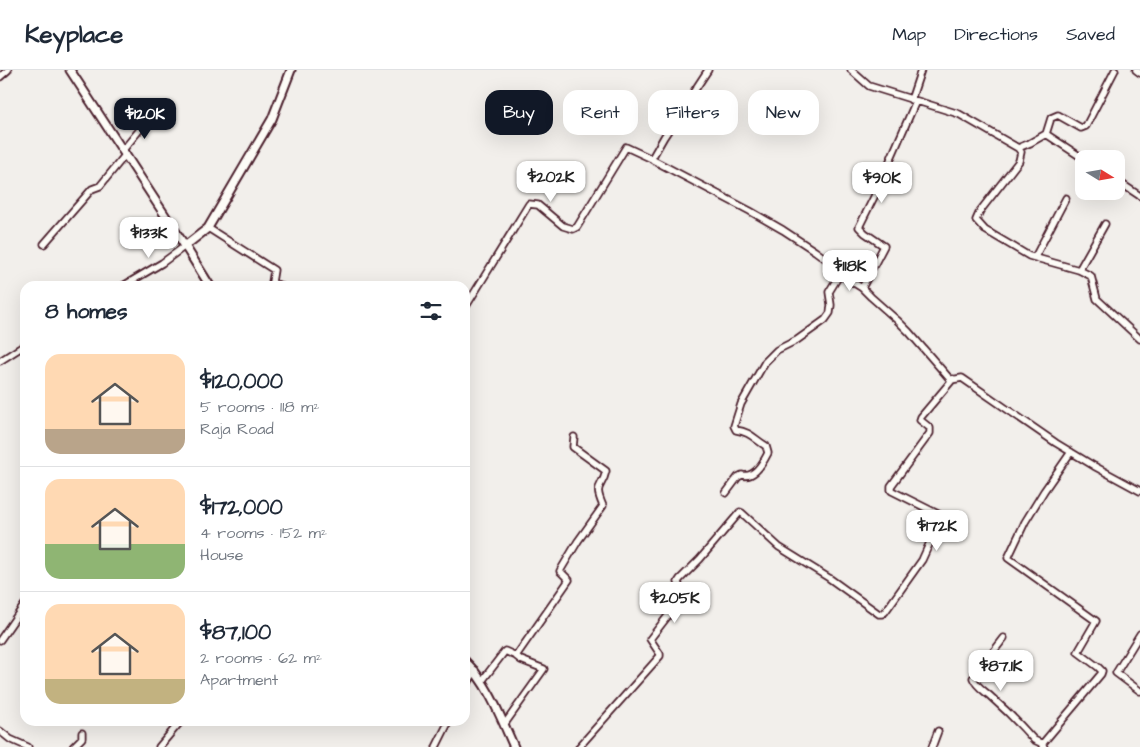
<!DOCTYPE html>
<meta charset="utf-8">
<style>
:root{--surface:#fff;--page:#f6f6f7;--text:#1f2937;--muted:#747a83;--line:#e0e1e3;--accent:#111827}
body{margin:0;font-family:"Architects Daughter",sans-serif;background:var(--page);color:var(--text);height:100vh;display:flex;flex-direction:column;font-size:19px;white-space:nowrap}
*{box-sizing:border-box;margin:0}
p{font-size:16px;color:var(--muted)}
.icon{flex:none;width:28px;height:28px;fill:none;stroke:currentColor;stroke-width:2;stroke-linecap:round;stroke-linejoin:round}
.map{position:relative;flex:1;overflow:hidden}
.panel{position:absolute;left:20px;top:211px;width:450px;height:445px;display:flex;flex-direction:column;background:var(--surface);border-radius:15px;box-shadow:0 5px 20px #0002}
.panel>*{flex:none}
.guide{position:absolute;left:485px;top:20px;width:475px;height:45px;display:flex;gap:10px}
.needle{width:32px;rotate:101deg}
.controls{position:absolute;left:1075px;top:80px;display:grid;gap:10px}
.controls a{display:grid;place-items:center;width:50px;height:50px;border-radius:10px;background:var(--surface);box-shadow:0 5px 20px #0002;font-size:25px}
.price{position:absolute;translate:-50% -42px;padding:0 11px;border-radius:10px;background:#fff;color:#222;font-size:16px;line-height:32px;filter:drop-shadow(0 1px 2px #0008)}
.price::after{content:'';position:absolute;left:50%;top:30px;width:15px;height:11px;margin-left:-8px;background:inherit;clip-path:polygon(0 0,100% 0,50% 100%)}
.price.active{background:var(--accent);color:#fff}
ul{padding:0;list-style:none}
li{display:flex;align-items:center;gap:15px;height:125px;padding:0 25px}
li+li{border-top:1px solid var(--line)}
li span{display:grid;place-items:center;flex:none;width:140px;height:100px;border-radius:15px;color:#555}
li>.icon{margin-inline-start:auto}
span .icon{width:60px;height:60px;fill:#fffc;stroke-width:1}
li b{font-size:21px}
h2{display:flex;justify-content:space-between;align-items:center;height:60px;padding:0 25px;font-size:21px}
.tag{padding:0 18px;border-radius:15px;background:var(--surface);box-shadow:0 5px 20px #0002;font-size:18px;line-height:45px}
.tag.active{background:var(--accent);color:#fff}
header{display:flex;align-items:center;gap:30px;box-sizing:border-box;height:70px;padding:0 25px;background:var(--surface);border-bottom:1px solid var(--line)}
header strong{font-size:24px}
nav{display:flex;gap:28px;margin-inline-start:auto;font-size:18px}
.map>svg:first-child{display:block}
</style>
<header>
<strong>Keyplace</strong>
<nav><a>Map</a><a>Directions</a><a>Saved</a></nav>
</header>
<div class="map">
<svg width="1140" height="677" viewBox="0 0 1140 677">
<rect width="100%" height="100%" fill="#f2efeb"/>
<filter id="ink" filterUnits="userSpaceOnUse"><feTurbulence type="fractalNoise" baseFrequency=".02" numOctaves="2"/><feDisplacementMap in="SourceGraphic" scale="10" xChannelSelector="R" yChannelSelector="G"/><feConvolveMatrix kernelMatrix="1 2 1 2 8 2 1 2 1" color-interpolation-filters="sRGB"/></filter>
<g filter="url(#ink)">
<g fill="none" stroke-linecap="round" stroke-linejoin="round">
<g stroke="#4a1f2b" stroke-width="9">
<path id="minor" d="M708,0l-44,67 -12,21 1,2 97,51 33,19 32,21 19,14 7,10 21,13 9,9 26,23 12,12 40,46 2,2 11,-2 94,65 38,23 46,25
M851,0l18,16 90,28 59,34 3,4 -2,9 -39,50 -4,9 9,10 44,26 50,14 12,6 6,23 43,40
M1136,0l4,3
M0,7l8,-7
M911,30l10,-30
M1046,64l38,25
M1018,78l12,-5 16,-9 5,-16 7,-3 23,13 5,-2 29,-56
M123,80l28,-34
M1116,110l24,16
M208,158l66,42 -2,12 9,4
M44,174l48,-55 8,-3 26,-32
M1035,187l31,-59
M1079,200l26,-46
M123,216l39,-23 23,-17
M862,218l22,-42 -19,-13 -6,-6 15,-30 42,-96
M465,238l64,-104 9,1 25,21 10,3 4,-2 49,-80 26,12
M0,291l25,-16
M726,423l12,-16 4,-2c12,4 21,-12 26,-22l-2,-7c-12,-7 -15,-14 -30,-16l-2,-4 7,-22 24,-42 12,-12 20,-10 28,-20 5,-7 1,-8 -2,-13 11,-18
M1140,564l-24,39 24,18
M1004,568l-31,40c3,8 10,12 16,17 16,14 31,29 45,45l9,4
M0,570l25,-36
M482,611l23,-30 11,5
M465,619l10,-19
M504,655l40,-56 -23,-9 -5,-4 53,-76 -9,-9 18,-30 25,-35c-10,-23 -1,-16 3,-35l-33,-24 1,-10
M0,661l10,8 18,8
M73,677l9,-9v-5
M159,677l22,-26
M436,677l13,-26
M579,677l81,-91v-2l-10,-15 24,-31 10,-10c0,-6 -5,-10 -6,-16l2,-3 20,-20 40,-47 2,1 37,34 50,31 50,36h3l3,-2 37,-52 19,-42v-2l-3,-2 -46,-23 -1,-1v-4l39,-53v-5l-10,-8 1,-3 32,-38
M932,677l6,-16
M1044,677l-2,-2 1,-2 58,-69 1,-3 -4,-4 -20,-15 18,-31 -88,-63 17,-36 19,-31 27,-39"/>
</g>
<g stroke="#4a1f2b" stroke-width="11">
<path id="tertiary" d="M70,0l115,176 25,40
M185,176l23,-18 64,-109 19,-49
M465,591c23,22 36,57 49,86"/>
</g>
<use href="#minor" stroke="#fdfcf7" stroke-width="5.5"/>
<use href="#tertiary" stroke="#fdfcf7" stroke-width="7"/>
</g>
</g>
</svg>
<div class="controls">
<a><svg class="needle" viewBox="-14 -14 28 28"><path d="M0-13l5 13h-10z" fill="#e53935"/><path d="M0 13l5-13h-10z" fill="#747a83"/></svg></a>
</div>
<b class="price active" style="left:145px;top:70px">$120K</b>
<b class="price" style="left:551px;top:133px">$202K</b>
<b class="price" style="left:882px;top:134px">$90K</b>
<b class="price" style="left:149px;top:189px">$133K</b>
<b class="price" style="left:850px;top:222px">$118K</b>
<b class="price" style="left:937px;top:482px">$172K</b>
<b class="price" style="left:675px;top:554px">$205K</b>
<b class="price" style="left:1001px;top:622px">$87.1K</b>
<div class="guide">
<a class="tag active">Buy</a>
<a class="tag">Rent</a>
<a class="tag">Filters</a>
<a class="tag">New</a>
</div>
<section class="panel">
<h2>8 homes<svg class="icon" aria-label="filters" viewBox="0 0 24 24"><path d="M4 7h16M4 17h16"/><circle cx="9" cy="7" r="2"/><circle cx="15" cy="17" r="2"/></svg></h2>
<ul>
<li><span style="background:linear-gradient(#ffd9b3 75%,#b9a48a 0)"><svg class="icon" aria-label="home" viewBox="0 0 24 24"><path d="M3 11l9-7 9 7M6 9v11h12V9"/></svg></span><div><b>$120,000</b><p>5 rooms · 118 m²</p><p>Raja Road</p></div></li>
<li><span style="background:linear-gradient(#ffd9b3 65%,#8fb573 0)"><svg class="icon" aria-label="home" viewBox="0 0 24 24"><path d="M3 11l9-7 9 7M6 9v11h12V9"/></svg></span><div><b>$172,000</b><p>4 rooms · 152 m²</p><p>House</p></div></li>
<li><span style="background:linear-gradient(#ffd9b3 75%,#c2b280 0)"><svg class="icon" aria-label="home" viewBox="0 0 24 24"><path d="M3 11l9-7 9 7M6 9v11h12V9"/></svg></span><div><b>$87,100</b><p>2 rooms · 62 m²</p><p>Apartment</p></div></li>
</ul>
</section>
</div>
